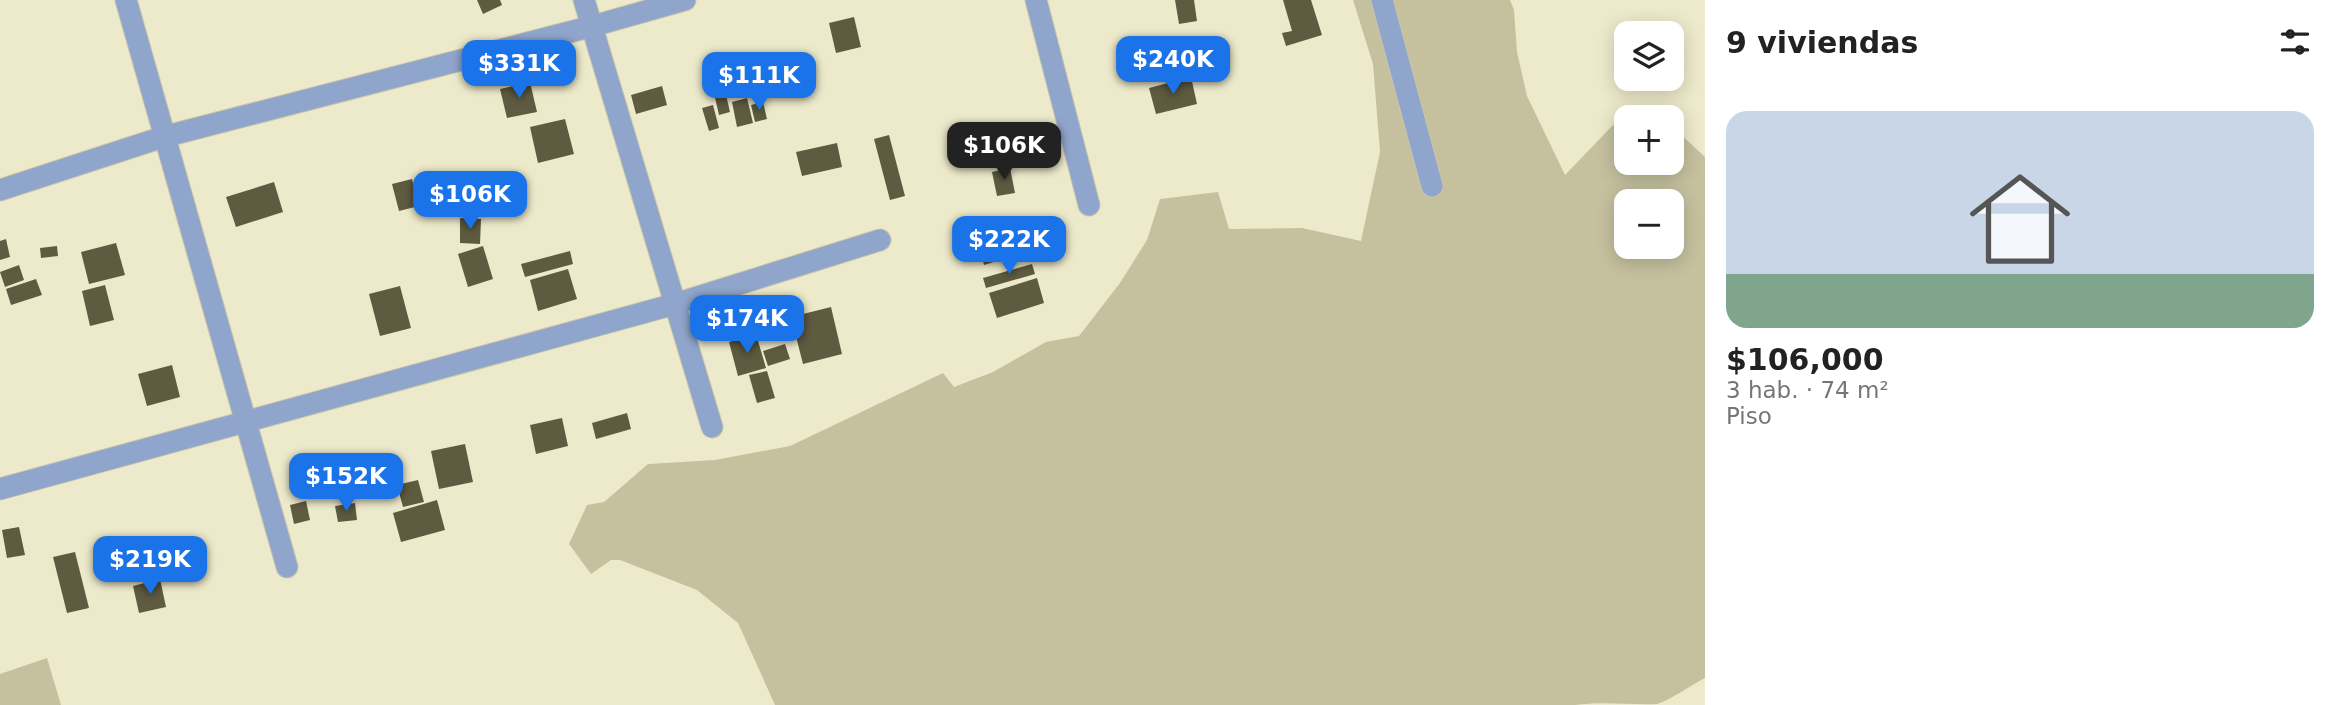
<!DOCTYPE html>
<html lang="es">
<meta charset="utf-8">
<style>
:root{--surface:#fff;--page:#f6f6f6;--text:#222;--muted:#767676;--accent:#1a73e8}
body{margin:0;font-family:"DejaVu Sans",sans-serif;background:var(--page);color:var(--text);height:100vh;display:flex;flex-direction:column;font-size:26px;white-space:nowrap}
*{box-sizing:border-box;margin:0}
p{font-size:23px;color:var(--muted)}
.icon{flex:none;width:38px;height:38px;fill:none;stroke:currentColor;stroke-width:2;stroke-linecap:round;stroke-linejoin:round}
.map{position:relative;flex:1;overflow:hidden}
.sheet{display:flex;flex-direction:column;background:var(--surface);width:630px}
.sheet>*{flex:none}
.tools{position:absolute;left:1614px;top:21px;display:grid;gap:14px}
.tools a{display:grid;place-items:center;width:70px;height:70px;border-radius:14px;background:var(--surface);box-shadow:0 4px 18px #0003;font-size:35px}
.price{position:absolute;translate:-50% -60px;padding:0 16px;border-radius:14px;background:var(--accent);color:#fff;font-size:23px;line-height:46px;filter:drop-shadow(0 2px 4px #0008)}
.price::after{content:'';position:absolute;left:50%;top:42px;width:21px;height:16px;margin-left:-10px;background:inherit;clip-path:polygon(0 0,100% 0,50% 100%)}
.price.selected{background:#222;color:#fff}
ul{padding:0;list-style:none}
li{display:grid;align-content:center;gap:14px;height:371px;padding:0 21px}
li span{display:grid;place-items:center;height:217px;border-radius:21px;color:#555}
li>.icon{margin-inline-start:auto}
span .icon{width:126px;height:126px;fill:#fffc;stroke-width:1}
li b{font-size:30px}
h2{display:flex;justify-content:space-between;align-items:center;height:84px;padding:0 21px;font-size:30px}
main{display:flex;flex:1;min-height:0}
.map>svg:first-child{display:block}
</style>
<main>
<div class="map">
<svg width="1705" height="705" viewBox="0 0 1705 705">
<rect width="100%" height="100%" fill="#edeacb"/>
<path fill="#c5c19f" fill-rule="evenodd" d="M1353,0h157l4,10 3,42 10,44 38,79 48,-50 13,1v37h45v-34l5,1 29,27v521c-14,7 -34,22 -48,26 -27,1 -56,-3 -82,1h-800l-37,-82 -41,-33 -77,-30h-9l-20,14 -22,-30 18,-39 17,-3 44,-38 67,-4 75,-14 153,-73 11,14 39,-15 53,-30 33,-6 41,-53 27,-43 13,-41 58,-7 11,37 73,-1 59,13 19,-89 -7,-88zM1626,201h45v46h-45z
M47,658l14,47h-61v-31z"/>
<path fill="#5e5b40" d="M477,0h23l2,5 -19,9z
M1175,0h19l3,21 -18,3z
M1283,0h28l11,35 -36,11 -4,-13 10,-2z
M854,17l7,30 -25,6 -7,-30z
M721,73l9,39 -11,3 -9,-39z
M1191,77l6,27 -41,10 -7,-26z
M530,82l7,30 -30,6 -7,-29z
M662,86l5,19 -31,9 -5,-19z
M747,98l6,25 -16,4 -5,-25z
M763,102l4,17 -12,3 -4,-17z
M713,105l6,23 -10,3 -7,-23z
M565,119l9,35 -36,9 -8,-36z
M889,135l16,61 -15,4 -16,-61z
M837,143l5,24 -40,9 -6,-24z
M1010,168l5,25 -18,3 -5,-24z
M412,179l7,27 -20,5 -7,-27z
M274,182l9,30 -47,15 -10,-30z
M460,218l21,1 -1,25 -20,-1z
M1018,235l6,18 -40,12 -5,-19z
M6,239l4,18 -10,3v-19z
M116,243l9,32 -36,9 -8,-32z
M57,246l1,10 -17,2 -1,-10z
M483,246l10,33 -25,8 -10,-33z
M570,251l3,13 -48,13 -4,-13z
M1032,264l3,10 -49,14 -3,-10z
M19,265l5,15 -19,7 -5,-15z
M568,269l9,30 -39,12 -8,-31z
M1037,278l7,25 -47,15 -8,-25z
M36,279l6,16 -31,10 -5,-16z
M105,285l9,35 -24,6 -8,-35z
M400,286l11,42 -31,8 -11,-42z
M831,307l11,47 -39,10 -12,-47z
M756,334l10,34 -28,8 -9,-34z
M785,344l5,15 -22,7 -5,-15z
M172,365l8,32 -33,9 -9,-32z
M767,371l8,27 -18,5 -8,-28z
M627,413l4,16 -35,10 -4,-16z
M562,418l6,28 -32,8 -6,-29z
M465,444l8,38 -34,7 -8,-38z
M418,480l6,22 -21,5 -6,-22z
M437,500l8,30 -44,12 -8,-29z
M306,501l4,19 -16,4 -4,-19z
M355,503l2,17 -19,2 -3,-16z
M19,527l6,28 -18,3 -5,-28z
M75,552l14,56 -22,5 -14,-56z
M160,579l6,28 -27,6 -6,-27z"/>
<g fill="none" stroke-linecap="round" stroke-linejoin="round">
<g stroke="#c9c6ab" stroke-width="23">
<path id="minor" d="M126,0l161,567
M584,0l128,427
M1036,0l53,205
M1382,0l50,186
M0,190l163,-53 430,-111 92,-26
M0,489l675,-185 205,-64"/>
</g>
<use href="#minor" stroke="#90a5cb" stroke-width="21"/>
</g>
</svg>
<div class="tools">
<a><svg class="icon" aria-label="layers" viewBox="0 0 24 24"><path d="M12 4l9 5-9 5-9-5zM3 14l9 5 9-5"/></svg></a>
<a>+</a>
<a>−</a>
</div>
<b class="price" style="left:1173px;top:96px">$240K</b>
<b class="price" style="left:519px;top:100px">$331K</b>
<b class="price" style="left:759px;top:112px">$111K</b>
<b class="price selected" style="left:1004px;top:182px">$106K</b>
<b class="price" style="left:470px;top:231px">$106K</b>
<b class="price" style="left:1009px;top:276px">$222K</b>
<b class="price" style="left:747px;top:355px">$174K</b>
<b class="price" style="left:346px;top:513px">$152K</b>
<b class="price" style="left:150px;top:596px">$219K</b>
</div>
<section class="sheet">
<h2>9 viviendas<svg class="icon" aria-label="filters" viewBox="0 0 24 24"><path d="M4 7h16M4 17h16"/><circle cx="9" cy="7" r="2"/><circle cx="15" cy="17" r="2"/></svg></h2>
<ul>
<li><span style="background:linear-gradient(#c9d6e8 75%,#7fa58c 0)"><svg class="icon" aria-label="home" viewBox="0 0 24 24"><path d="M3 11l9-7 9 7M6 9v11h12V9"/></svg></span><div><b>$106,000</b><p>3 hab. · 74 m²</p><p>Piso</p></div></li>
</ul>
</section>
</main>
